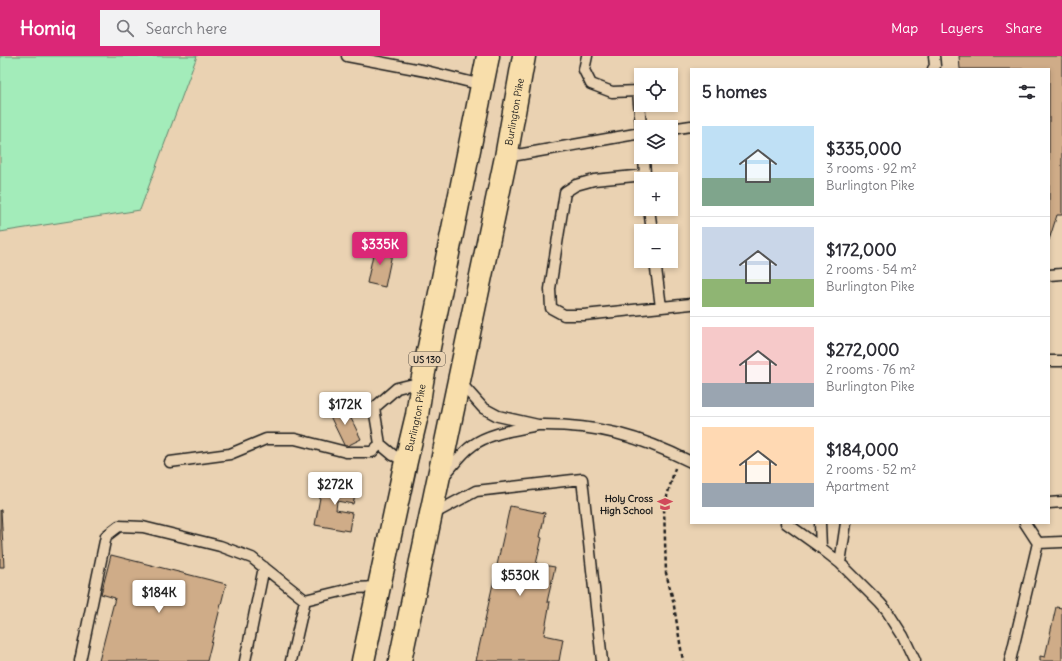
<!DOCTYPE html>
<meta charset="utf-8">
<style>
:root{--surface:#fff;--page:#f2f2f3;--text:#2b2b33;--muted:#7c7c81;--line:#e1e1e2;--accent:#db2777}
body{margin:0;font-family:Delius,sans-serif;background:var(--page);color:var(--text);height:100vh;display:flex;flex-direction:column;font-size:15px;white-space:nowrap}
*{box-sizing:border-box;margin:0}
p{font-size:13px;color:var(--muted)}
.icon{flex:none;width:22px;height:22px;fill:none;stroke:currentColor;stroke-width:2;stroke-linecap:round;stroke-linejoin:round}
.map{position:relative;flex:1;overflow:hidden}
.panel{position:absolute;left:690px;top:12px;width:360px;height:456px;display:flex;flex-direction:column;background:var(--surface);border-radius:0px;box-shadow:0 2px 6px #0003}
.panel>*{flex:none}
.controls{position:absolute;left:634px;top:12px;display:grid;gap:8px}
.controls a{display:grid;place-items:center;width:44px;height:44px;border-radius:0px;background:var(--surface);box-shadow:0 2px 6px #0003;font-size:20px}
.price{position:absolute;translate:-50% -34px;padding:0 9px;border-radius:4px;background:#fff;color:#222;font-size:13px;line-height:26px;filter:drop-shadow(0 1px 2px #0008)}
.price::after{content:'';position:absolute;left:50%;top:24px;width:12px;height:9px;margin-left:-6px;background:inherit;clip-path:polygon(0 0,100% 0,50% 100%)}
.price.current{background:var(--accent);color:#fff}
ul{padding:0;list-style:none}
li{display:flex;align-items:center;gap:12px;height:100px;padding:0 12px}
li+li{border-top:1px solid var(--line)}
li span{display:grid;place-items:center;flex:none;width:112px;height:80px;border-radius:0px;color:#555}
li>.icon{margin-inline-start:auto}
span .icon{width:48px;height:48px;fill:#fffc;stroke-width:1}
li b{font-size:17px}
h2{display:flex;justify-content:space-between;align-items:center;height:48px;padding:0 12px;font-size:17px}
header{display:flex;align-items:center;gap:24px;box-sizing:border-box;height:56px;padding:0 20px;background:var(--accent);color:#fff}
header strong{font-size:19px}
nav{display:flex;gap:22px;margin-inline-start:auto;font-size:14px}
.search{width:280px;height:36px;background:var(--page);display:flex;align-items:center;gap:10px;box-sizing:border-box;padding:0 14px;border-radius:0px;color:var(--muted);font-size:15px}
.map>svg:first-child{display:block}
</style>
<header>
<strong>Homiq</strong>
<div class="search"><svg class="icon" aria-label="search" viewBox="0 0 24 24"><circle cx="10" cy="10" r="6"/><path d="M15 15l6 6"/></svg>Search here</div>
<nav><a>Map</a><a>Layers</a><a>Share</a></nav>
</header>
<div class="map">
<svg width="1062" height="605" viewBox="0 0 1062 605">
<rect width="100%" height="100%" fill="#ead2b2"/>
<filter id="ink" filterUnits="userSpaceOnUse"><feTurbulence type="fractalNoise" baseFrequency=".025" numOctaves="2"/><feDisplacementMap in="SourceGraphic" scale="8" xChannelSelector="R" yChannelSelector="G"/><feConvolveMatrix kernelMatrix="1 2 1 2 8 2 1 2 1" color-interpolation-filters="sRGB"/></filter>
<g filter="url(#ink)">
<path fill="#a3ecba" stroke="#60846b" d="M0,0h197l-57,154 -140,22z"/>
<path fill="#cfac88" stroke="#1c1c1c" d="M959,0h103v159h-5l-8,25v-171h-89z
M375,189l18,4 -8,38 -18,-4z
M345,350l16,33 -16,8 -16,-33z
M323,425l34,6 -4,17 -16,-3 -1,9 16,3 -3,18 -34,-6z
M510,450l35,7 -5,24 2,1 -6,26 19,3 -8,35h3l-6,33 19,4 -4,22h-83z
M0,454h1l3,57h-4z
M111,499l115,29 -19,77h-108l16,-63 -14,-4z
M1056,551l6,1v53h-22v-5l5,1z"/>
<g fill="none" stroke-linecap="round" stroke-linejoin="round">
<g stroke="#1c1c1c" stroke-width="13">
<path id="lane" d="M347,0l79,15 56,14
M587,0l-3,14 7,14 21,8 26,-1 3,36
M933,13l2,-3 -1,-10
M671,73l20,-3
M506,101l135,-24
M644,101l1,18 -51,5 -18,5 -11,7 -15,97 1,19 13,7h20l107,-11
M649,153l3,22
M655,205l6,46
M1049,219l13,-1
M1049,305h13
M538,369c59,-1 101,11 153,37
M406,405l-13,-6 -13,-11 -6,-36 23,-20 25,-6
M170,406l60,-8 36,-15h29l51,13h26l8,-8
M443,421c9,-10 18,-24 30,-32 18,-13 44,-15 65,-20l-40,-9 -15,-8 -24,-27
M1049,447l13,-1
M433,458l43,-23 106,-12 20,182
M786,467l35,25 19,15 40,40 7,8 16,25 12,25
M820,467l1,25
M1038,487l24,-1
M840,507l6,-40
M305,544l49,-12 25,-1
M80,605l26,-125 13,-10 24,1 77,19 32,12 53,42
M245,605l19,-94
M291,605l14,-61
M1010,605l28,-118 -13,-20"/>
</g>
<g stroke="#1c1c1c" stroke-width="25">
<g id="highway">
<path id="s1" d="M363,605l43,-200 11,-46 5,-33 66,-326"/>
<path id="s2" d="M400,605l106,-504 18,-101"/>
</g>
</g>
<path stroke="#1c1c1c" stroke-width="2.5" stroke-dasharray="4 3" stroke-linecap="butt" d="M675,412l-11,39 2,66 7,27 10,61"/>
<use href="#lane" stroke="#ead2b2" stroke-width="10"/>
<use href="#highway" stroke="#f8deab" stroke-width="22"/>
</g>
</g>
<defs>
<g id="school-bare" transform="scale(1.2)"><path d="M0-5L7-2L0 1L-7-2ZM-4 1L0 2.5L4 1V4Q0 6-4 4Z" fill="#d1495b" stroke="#ead2b2" stroke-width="2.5" paint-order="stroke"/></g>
</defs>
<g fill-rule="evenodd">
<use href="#school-bare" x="665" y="448"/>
</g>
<g text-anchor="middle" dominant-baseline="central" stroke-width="3.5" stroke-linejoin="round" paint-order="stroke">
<rect fill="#ead2b2" stroke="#5a5349" stroke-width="1" x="409" y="296" width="36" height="14" rx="3"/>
<g font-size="9" font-weight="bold" fill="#1c1c1c">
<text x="427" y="303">US 130</text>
</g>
<g font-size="10" fill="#1c1c1c" stroke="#ead2b2">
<text stroke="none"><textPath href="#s2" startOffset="561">Burlington Pike</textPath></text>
<text stroke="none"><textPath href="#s1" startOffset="249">Burlington Pike</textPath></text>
</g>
<g font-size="10" font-weight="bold" fill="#1c1c1c" stroke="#ead2b2" text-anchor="end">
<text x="653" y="442">Holy Cross<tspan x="653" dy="12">High School</tspan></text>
</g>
</g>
</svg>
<div class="controls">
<a><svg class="icon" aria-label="locate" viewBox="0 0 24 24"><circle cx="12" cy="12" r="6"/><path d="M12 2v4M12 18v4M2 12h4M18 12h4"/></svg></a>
<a><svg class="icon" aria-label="layers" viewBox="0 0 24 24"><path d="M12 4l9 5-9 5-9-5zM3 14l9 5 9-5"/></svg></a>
<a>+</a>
<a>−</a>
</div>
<b class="price current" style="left:380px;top:210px">$335K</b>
<b class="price" style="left:345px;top:370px">$172K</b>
<b class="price" style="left:335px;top:450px">$272K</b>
<b class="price" style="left:520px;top:541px">$530K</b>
<b class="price" style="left:159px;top:558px">$184K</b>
<section class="panel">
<h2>5 homes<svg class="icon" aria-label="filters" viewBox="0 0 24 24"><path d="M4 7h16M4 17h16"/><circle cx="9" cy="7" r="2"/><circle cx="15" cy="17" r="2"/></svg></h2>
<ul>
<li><span style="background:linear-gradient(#bfe0f5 65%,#7fa58c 0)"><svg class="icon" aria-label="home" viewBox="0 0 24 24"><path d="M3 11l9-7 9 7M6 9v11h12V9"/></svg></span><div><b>$335,000</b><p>3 rooms · 92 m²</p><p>Burlington Pike</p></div></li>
<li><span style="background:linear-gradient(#c9d6e8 65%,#8fb573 0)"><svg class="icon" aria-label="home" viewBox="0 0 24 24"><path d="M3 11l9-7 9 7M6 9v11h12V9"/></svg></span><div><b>$172,000</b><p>2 rooms · 54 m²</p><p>Burlington Pike</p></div></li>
<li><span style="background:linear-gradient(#f6c9c9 70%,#9aa5b1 0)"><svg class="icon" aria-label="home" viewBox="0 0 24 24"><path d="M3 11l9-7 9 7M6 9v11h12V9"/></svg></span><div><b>$272,000</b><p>2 rooms · 76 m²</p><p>Burlington Pike</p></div></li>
<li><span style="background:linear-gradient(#ffd9b3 70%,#9aa5b1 0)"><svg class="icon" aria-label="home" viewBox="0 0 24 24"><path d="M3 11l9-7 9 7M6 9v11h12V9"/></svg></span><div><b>$184,000</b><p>2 rooms · 52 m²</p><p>Apartment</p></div></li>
</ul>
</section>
</div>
